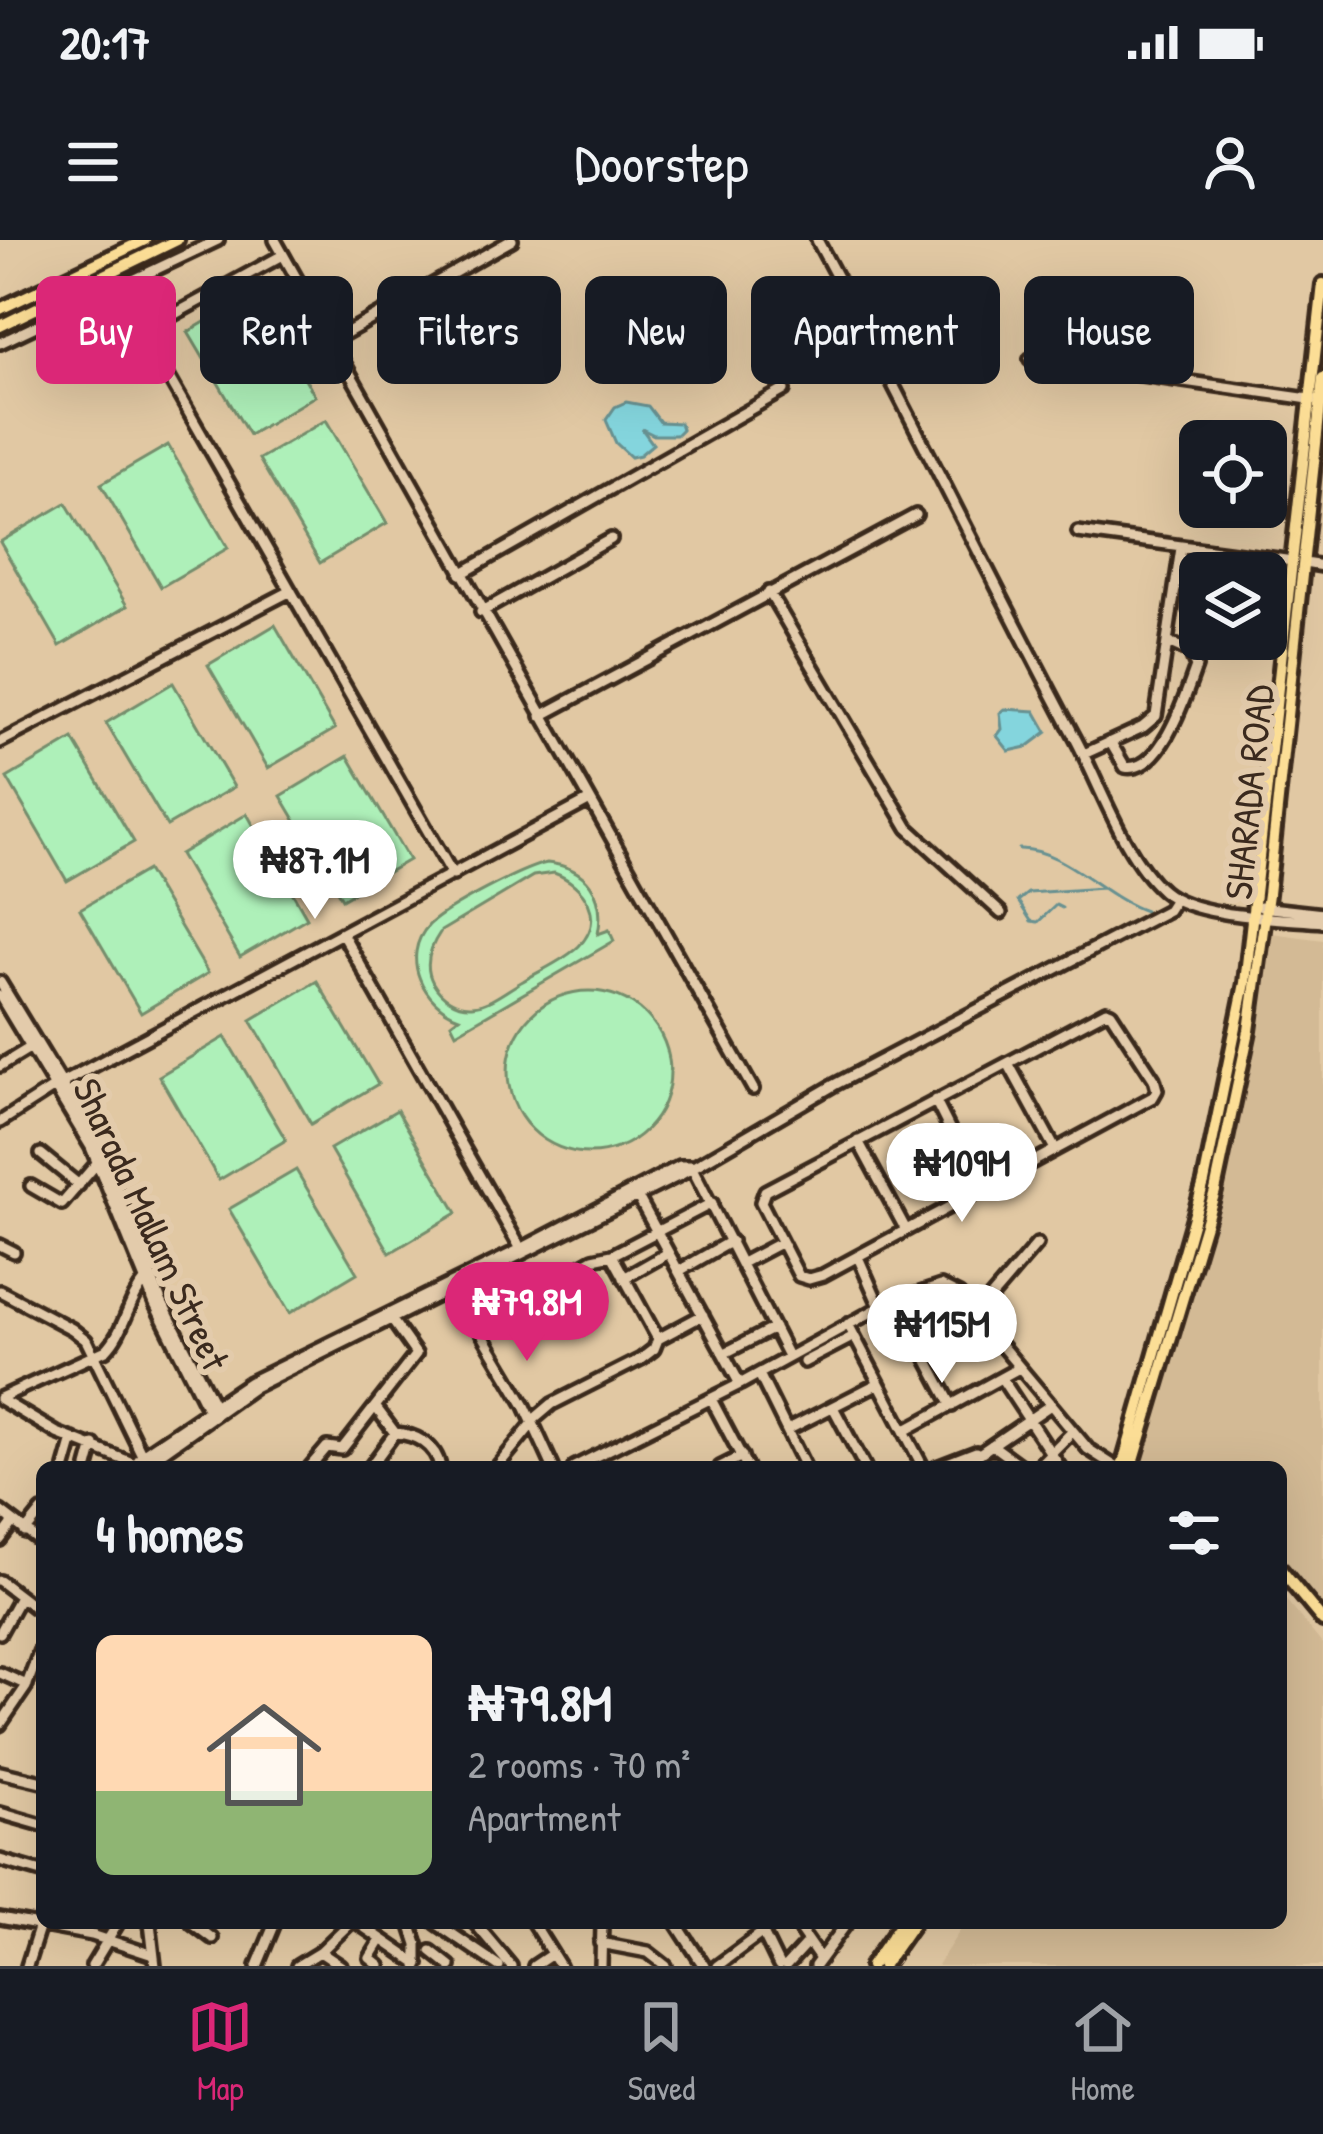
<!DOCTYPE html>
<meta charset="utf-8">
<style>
:root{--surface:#171b24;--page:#20242c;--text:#f1f3f6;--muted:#9ea1a6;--line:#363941;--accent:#db2777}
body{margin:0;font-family:"Patrick Hand",sans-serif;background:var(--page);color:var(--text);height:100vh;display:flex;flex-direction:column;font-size:45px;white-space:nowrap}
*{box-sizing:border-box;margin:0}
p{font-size:39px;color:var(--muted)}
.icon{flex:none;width:66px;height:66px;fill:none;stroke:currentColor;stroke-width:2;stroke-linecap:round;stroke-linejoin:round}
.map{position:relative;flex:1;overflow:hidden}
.side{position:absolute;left:36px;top:1221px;width:1251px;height:468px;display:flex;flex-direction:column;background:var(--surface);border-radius:18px;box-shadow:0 12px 48px #0002}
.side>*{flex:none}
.top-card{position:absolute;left:36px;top:36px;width:1251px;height:108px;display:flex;gap:24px}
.buttons{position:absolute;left:1179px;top:180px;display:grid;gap:24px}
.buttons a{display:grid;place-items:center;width:108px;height:108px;border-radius:18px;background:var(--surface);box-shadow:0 12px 48px #0002;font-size:60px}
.price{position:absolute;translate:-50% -102px;padding:0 27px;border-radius:42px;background:#fff;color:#222;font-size:39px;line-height:78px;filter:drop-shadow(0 3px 6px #0008)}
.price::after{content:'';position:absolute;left:50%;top:72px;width:36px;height:27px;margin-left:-18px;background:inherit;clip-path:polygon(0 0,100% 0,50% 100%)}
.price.active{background:var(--accent);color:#fff}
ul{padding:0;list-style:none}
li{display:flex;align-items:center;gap:36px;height:300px;padding:0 60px}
li span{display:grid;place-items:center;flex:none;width:336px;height:240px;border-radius:18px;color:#555}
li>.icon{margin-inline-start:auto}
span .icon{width:144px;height:144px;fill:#fffc;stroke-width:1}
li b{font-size:51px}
h2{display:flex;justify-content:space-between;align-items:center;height:144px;padding:0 60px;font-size:51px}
.pill{padding:0 42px;border-radius:18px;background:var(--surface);box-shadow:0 12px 48px #0002;font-size:42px;line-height:108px}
.pill.active{background:var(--accent);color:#fff}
.status{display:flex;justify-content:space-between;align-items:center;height:84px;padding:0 60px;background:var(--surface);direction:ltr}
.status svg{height:33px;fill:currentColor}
header{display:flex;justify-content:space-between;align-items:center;height:156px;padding:0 60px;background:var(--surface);font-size:54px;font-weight:600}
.menu{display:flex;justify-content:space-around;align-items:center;height:168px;border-top:3px solid var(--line);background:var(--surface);font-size:33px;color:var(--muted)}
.menu a{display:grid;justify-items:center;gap:6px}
.menu .active{color:var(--accent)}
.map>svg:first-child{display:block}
</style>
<div class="status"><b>20:17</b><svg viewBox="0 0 49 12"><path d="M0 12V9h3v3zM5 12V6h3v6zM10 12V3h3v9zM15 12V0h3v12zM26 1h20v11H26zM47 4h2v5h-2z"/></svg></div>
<header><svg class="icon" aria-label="menu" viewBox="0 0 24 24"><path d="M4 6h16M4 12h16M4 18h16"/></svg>Doorstep<svg class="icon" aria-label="person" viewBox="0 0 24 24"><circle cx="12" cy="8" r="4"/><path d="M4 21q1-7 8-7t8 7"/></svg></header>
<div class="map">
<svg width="1323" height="1726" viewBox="0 0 1323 1726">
<rect width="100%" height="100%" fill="#e1c8a3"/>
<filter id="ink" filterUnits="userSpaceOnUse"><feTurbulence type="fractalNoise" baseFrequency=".00833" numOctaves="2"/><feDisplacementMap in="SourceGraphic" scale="24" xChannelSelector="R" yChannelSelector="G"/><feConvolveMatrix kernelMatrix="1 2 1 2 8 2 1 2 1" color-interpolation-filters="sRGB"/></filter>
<g filter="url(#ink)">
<path fill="#d3ba95" d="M1264,692l59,8v667l-42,-51v-89h-122l-21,-10z
M1281,1354l42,51v321h-386l28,-43h316z"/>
<path fill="#aef0b9" stroke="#748d6c" stroke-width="3" fill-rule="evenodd" d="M255,52l60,104 -66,39 -61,-103z
M326,180l61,103 -67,40 -61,-104z
M168,205l60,103 -67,39 -60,-103z
M66,263l61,103 -67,40 -60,-104z
M275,385l60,104 -67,39 -60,-103z
M173,443l61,104 -67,39 -61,-103z
M73,499l61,103 -67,39 -60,-103z
M348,516l61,104 -67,39 -61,-103z
M247,574l60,104 -67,39 -60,-103z
M547,623c40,4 59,32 51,71l11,-4 5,11 -158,92 -5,-10 8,-6c-35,-12 -60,-60 -30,-92 17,-17 95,-58 118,-62zM554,633c30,11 53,45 25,73 -14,14 -38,24 -56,35 -15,8 -33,24 -51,25 -16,1 -31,-9 -39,-23 -10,-18 -3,-36 8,-52l92,-55z
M147,630l61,103 -67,40 -61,-104z
M317,741l61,103 -67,40 -60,-104z
M508 832a81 81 0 1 1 162 0a81 81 0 1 1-162 0Z
M225,797l61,103 -67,40 -60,-104z
M397,870l60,103 -67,40 -60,-104z
M296,930l61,103 -67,40 -61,-104z"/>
<path fill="#84d5dd" stroke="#679191" stroke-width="3" d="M626,162l22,4 12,16 20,1 2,6 -6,6h-22l-12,-6 11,15 -13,11 -9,2 -15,-14 -10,-23 9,-13z
M1005,469l30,2 12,21 -20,15 -18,4 -12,-15 5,-7 -2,-16z"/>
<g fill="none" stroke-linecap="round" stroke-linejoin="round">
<path stroke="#679191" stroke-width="3" d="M1019,609c44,-1 85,48 126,62
M1062,668l-6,-3 -18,17 -7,-1 -13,-20 10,-8 75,-5"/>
<g stroke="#3b2a1e" stroke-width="18">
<path id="minor" d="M275,0l478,849
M817,0c88,163 169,330 256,494 26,47 50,122 90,157 32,27 119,27 160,31
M283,15l-132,72 -3,14 305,534
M330,102l182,-102
M0,103l218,-103
M1030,119l286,41
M1078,292l215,29
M1304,323l19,3
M461,334l323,-184
M769,352l139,236 93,85
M481,372l130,-73
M541,476l375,-201
M0,502l291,-151
M1111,503l14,24c36,7 61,-72 71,-100l-6,-15 -22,-10
M1084,514l59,-27 13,-11 25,-168
M1261,667l62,7
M342,693l179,316
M0,742l95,156 66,163 54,106
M0,756l91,151 64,157 55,110
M1106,771l5,2 43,66 3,11 -4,7 -330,178 -14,4 -10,-3 -38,-74 4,-11z
M1008,823l47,86
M0,826l31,-19
M62,843l528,-283
M935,860l45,90
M0,882l56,-36
M858,901l48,89
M41,914l38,31
M691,926l97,190
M31,946l31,18 36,-42
M638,957l102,187
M0,1005l14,7
M612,1015l46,84
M858,1017l22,50
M742,1023l38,-20
M679,1031l52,-30
M624,1038l44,-25
M456,1050l69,116 28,61
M0,1051l72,38 14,11 56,115
M895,1059l57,107
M976,1075l61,-71
M848,1084l75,143
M476,1085l117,-66 19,-4 100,-52
M725,1113l49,-25
M804,1122l50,-26
M759,1134l46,93
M1002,1139l58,88
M0,1158l106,-48c19,-19 21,-48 39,-69
M0,1159l57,34 83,33
M711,1159l36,68
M833,1167l32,60
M532,1181l20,-17 89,-45 13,-10 4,-10 45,-24
M787,1190l92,-47
M904,1191l115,-63
M395,1193c21,1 41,12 45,34
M992,1205l30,22
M65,1227l8,-28
M88,1227l6,-22
M134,1227l8,-12 108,-73 271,-133 159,-83h11
M141,1227l113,-80 424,-211 156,-91 334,-175 7,-11
M310,1227l17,-20 15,2 74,-95 -24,-34
M370,1227l25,-34 -18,-24
M497,1227l36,-44
M574,1227l166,-83 144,-79 57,-19 18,9 129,154 28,18
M720,1227l22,-11
M937,1227l39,-15
M960,1227l89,-61
M1037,1227l35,-35
M0,1271l42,32
M25,1292l17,-21
M0,1300l13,-17
M0,1341l42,32
M0,1393l20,-36
M0,1433l27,12
M0,1485l26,-38 16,-42
M0,1532l42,10
M0,1573l42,12
M0,1620l42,12
M0,1678l92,17 61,20
M150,1683l5,43
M192,1683l20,15
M358,1683l60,41
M410,1683l7,21v22
M436,1683l63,43
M475,1683l36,43
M533,1683l27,43
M676,1683l28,43
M758,1683l21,43
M795,1683l25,36
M600,1703l48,9 18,14
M431,1711l19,15
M320,1712l21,14
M27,1726l15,-47
M92,1726l26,-43
M257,1726l18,-43
M297,1726l23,-14 30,-29
M380,1726l-10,-8 11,-18
M534,1726l18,-12
M601,1726l1,-43
M717,1726l58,-43
M786,1726l22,-24
M815,1726l32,-43"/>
</g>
<g stroke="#3b2a1e" stroke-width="20">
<path id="major" d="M0,69l145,-69
M0,86l177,-86
M1122,1227l82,-285 41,-199 78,-699
M1132,1227l83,-276 34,-160 19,-137 55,-516
M1281,1330l42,51
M871,1726l30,-43
M883,1726l30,-43"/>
</g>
<use href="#minor" stroke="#e3cbab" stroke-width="9"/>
<use href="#major" stroke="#fcde96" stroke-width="10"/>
</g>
</g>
<g text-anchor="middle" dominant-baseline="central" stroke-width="12" stroke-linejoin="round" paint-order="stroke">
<g font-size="39" fill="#3b2a1e" stroke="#e3cbab">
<text transform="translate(1248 552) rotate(-84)">SHARADA ROAD</text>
<text transform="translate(152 984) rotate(65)">Sharada Mallam Street</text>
</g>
</g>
</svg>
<div class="buttons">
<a><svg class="icon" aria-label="locate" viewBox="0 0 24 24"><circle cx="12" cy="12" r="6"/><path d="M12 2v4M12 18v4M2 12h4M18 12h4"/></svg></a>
<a><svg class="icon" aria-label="layers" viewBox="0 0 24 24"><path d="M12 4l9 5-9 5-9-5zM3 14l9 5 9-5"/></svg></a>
</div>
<b class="price" style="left:315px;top:682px">₦87.1M</b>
<b class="price" style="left:962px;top:985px">₦109M</b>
<b class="price active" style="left:527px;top:1124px">₦79.8M</b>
<b class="price" style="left:942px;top:1146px">₦115M</b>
<div class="top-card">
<a class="pill active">Buy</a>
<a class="pill">Rent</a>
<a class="pill">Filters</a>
<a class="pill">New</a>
<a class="pill">Apartment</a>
<a class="pill">House</a>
</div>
<section class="side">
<h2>4 homes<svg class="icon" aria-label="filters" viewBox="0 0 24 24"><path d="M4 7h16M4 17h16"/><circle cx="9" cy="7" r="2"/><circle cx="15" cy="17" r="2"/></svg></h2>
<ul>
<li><span style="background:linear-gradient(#ffd9b3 65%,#8fb573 0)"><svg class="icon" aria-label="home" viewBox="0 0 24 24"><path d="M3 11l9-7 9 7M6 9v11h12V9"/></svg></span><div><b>₦79.8M</b><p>2 rooms · 70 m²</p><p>Apartment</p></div></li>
</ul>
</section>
</div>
<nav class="menu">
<a class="active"><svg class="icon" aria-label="map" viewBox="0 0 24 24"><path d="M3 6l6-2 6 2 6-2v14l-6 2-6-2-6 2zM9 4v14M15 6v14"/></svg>Map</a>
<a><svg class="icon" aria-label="saved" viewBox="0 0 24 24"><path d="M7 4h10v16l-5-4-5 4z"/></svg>Saved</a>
<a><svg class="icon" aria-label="home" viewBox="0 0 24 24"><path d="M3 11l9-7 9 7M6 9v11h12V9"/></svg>Home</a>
</nav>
